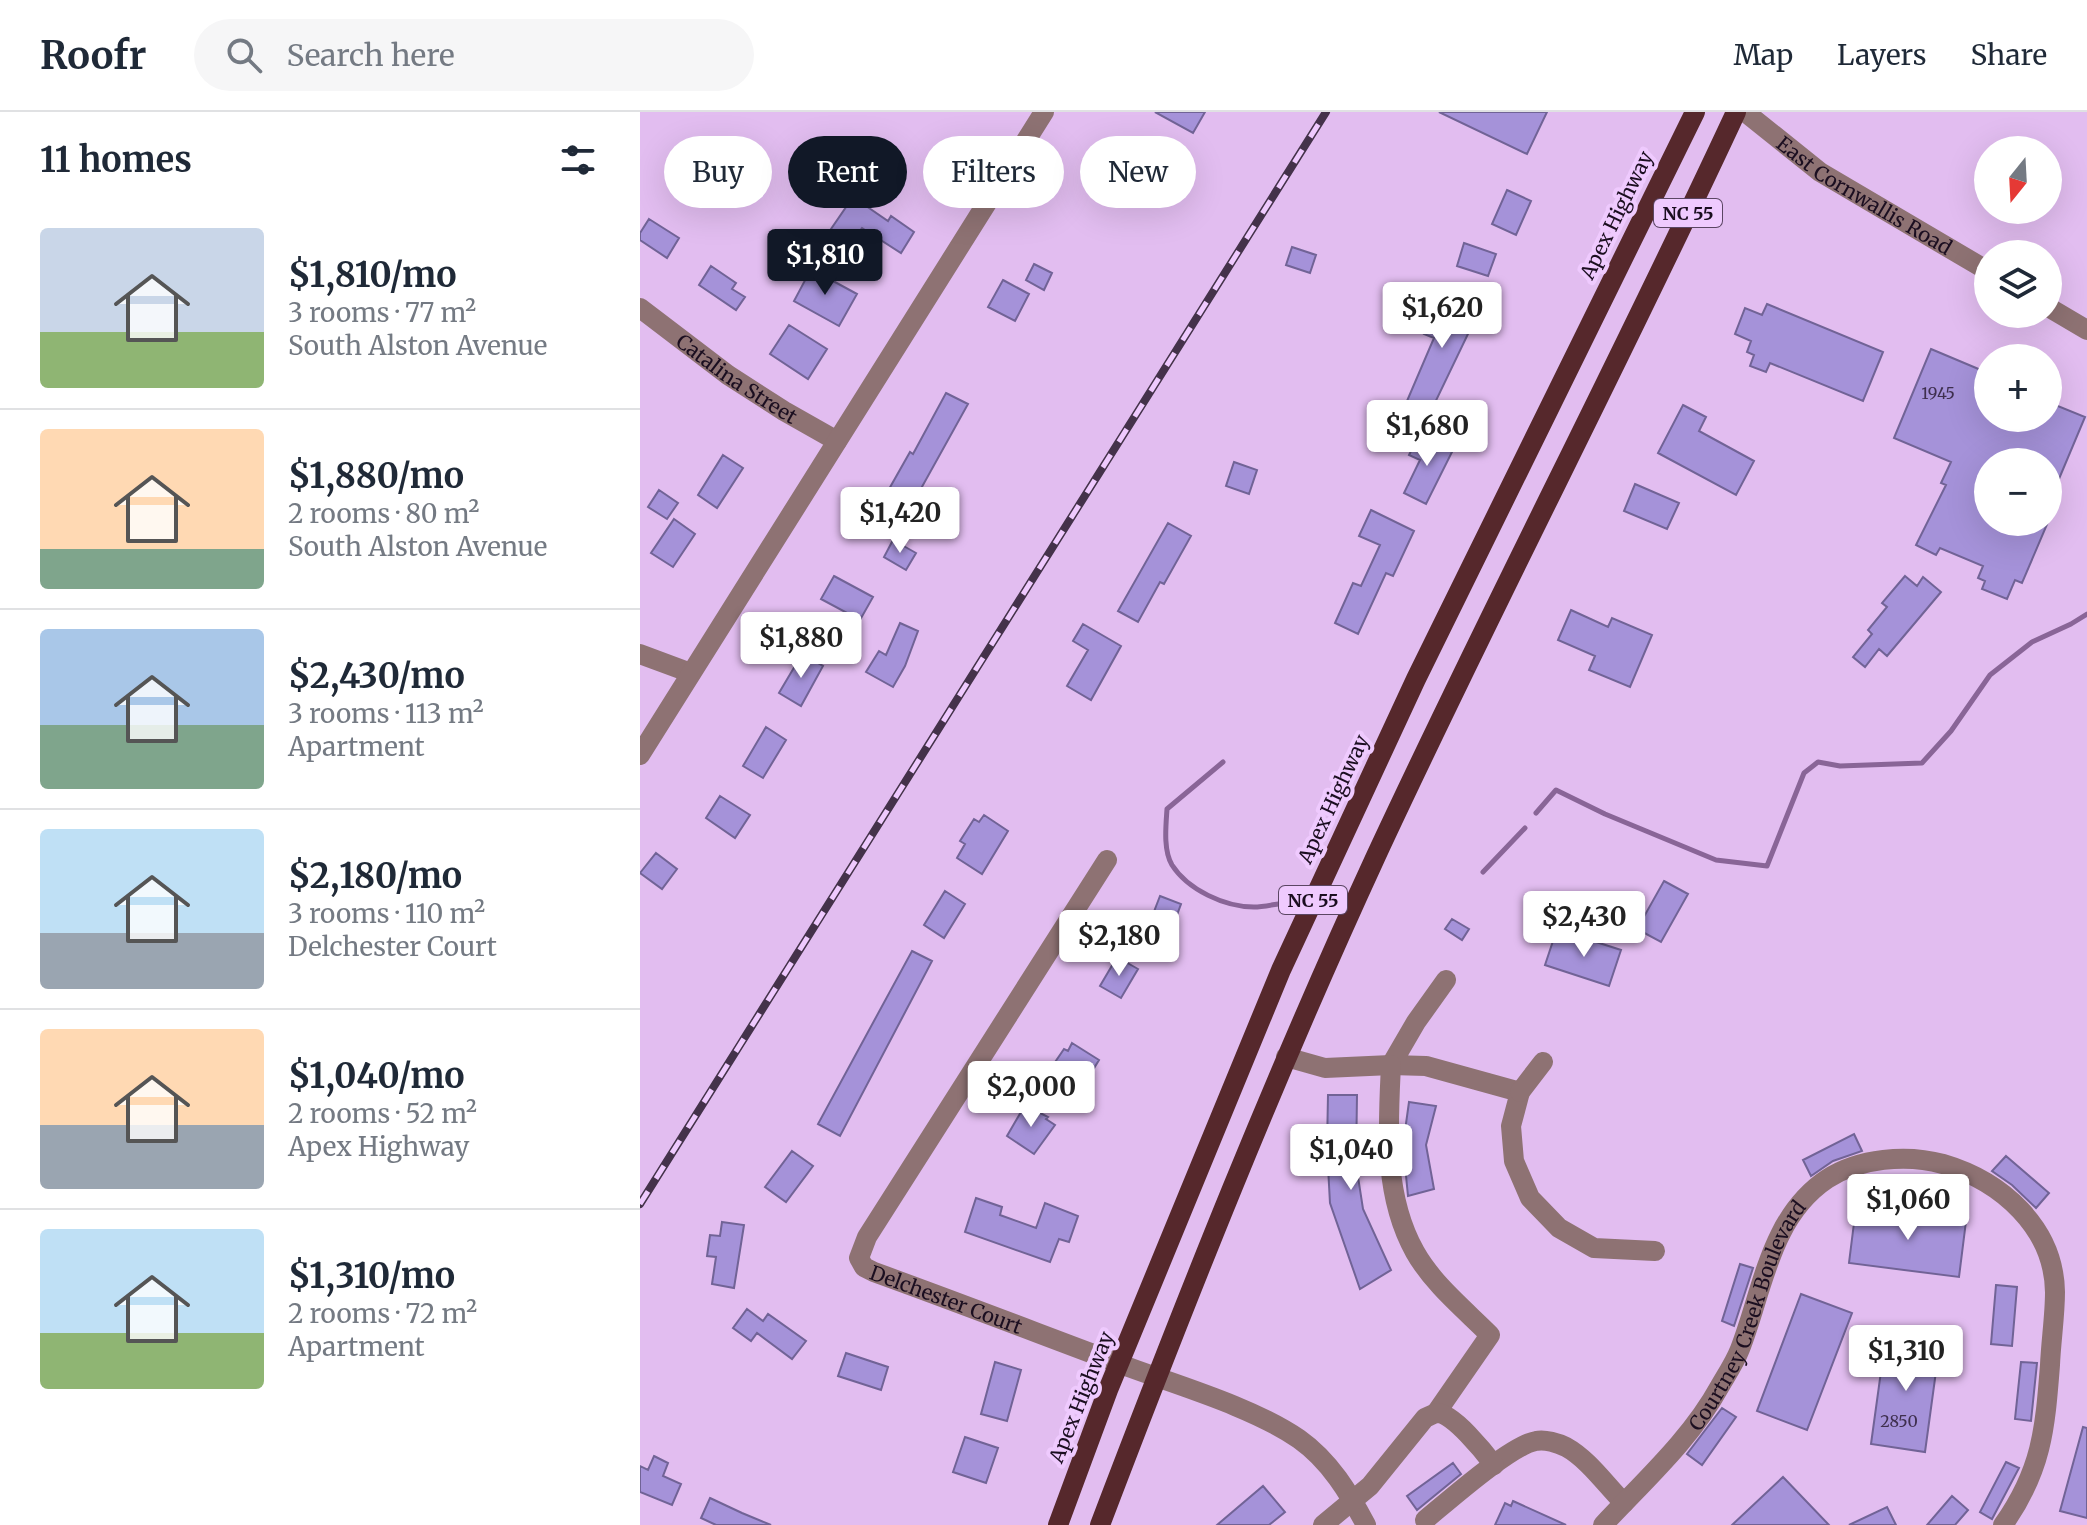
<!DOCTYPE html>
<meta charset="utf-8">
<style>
:root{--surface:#fff;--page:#f6f6f7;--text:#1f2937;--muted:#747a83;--line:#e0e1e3;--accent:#111827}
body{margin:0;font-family:Merriweather,serif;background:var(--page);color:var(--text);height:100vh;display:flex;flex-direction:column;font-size:30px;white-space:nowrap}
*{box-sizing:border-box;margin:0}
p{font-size:26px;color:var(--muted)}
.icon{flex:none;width:44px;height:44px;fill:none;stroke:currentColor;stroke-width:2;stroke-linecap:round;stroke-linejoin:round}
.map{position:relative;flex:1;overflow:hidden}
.details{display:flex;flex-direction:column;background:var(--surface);width:640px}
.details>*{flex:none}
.guide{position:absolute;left:24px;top:24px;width:760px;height:72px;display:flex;gap:16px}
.needle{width:52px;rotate:198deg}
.controls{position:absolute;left:1334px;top:24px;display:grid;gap:16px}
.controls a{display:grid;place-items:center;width:88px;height:88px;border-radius:50%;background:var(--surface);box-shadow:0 8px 32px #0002;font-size:40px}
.price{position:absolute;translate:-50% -68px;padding:0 18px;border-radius:8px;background:#fff;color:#222;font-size:26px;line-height:52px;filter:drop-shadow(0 2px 4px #0008)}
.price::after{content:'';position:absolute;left:50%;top:48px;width:24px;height:18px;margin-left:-12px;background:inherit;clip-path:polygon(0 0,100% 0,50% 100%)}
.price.active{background:var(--accent);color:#fff}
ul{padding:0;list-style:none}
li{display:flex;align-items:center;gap:24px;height:200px;padding:0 40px}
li+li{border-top:2px solid var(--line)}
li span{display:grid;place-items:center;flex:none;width:224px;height:160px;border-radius:8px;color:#555}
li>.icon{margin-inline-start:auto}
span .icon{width:96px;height:96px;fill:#fffc;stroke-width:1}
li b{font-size:34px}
h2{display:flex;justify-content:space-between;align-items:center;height:96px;padding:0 40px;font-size:34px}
.tag{padding:0 28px;border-radius:36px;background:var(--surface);box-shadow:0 8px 32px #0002;font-size:28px;line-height:72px}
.tag.active{background:var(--accent);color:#fff}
header{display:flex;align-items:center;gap:48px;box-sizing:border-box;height:112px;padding:0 40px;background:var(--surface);border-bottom:2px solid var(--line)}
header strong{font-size:38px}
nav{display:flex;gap:44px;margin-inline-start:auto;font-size:28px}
.search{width:560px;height:72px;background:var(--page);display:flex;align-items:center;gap:20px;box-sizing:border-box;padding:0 28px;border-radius:44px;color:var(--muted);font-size:30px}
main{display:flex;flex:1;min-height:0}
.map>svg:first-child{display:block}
</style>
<header>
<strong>Roofr</strong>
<div class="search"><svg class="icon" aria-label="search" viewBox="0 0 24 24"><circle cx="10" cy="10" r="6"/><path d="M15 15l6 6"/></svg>Search here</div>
<nav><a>Map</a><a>Layers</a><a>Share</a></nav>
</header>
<main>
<section class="details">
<h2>11 homes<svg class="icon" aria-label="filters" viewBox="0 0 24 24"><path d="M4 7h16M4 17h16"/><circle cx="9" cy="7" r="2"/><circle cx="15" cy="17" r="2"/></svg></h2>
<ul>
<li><span style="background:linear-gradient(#c9d6e8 65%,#8fb573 0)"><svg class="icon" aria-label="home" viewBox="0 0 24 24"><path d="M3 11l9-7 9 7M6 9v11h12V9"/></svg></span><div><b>$1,810/mo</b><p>3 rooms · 77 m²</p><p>South Alston Avenue</p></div></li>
<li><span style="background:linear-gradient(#ffd9b3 75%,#7fa58c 0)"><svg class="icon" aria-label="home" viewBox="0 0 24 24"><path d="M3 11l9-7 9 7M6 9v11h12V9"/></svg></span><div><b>$1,880/mo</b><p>2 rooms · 80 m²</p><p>South Alston Avenue</p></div></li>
<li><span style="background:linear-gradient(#a9c7e8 60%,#7fa58c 0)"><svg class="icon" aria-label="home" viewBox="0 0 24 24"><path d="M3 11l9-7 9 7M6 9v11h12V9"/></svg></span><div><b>$2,430/mo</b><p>3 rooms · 113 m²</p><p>Apartment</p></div></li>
<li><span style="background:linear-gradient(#bfe0f5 65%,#9aa5b1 0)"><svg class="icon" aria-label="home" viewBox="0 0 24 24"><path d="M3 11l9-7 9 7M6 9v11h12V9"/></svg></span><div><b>$2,180/mo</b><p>3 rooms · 110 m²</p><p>Delchester Court</p></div></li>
<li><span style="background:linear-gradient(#ffd9b3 60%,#9aa5b1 0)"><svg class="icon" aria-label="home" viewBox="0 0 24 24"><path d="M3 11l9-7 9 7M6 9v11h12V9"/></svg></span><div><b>$1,040/mo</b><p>2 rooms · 52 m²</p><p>Apex Highway</p></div></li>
<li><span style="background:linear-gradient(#bfe0f5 65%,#8fb573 0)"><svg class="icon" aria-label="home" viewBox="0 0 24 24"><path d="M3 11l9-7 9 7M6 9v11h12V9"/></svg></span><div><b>$1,310/mo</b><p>2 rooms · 72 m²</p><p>Apartment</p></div></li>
</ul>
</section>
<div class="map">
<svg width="1447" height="1413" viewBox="0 0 1447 1413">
<rect width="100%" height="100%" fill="#e2bdf0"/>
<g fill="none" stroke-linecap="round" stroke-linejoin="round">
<path stroke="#896597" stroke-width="5" d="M583,650l-56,47c-1,16 -4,41 5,56 16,25 53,42 82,42 10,0 21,-3 31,-4
M896,701l20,-23 49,24 111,46 51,6 37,-93 14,-11 22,4 82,-3 29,-32 39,-56 42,-33 39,-18 16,-10
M843,760l42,-44"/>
</g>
<path fill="#a592d9" stroke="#716396" stroke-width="2" d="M515,0h50l-12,21z
M799,0h108l-20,42z
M867,78l24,11 -15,34 -24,-11z
M213,85l35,24 3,-5 23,16 -13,21 -39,-25 -11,15 -20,-14z
M9,107l30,19 -12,20 -27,-18v-7z
M824,131l32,11 -8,22 -31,-10z
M652,135l24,8 -6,18 -24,-8z
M394,152l18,9 -8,17 -18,-10z
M71,154l25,17 -4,6 13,8 -9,13 -37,-25z
M171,157l46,25 -18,32 -45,-25z
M363,168l26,14 -14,27 -27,-14z
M802,183l37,16 -48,100 -24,-10 27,-63 -10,-4z
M1127,192l116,48 -20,49 -93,-38 -4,9 -16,-6 4,-11 -7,-3 4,-11 -16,-7 10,-26 17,7z
M149,213l38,24 -19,30 -38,-25z
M1291,237l57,24v45h60v-16l37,15 -37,88v-43h-60v60h60l-26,61 -7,-3 -8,19 -25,-10 3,-8 -7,-3 5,-12 -43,-18 -4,7 -20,-10 30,-60 -5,-2 10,-21 -57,-24z
M306,281l22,11 -60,108 -24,-14 26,-46 3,2z
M1043,293l23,12 -7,14 55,30 -18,34 -78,-42z
M779,323l33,17 -26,52 -22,-11 16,-33 -11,-5z
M83,343l20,13 -26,40 -19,-13z
M594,350l23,8 -8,24 -23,-8z
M995,372l44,19 -12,26 -43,-18z
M19,378l19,13 -11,16 -19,-12z
M731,398l43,21 -21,45 -7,-3 -28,61 -23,-11 18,-40 8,3 19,-41 -21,-9z
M34,407l21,15 -22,33 -22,-14z
M528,411l23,13 -27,48 -4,-2 -22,40 -20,-11z
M253,428l23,13 -10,17 -22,-13z
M194,464l39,21 -13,23 -39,-21z
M1265,464l12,10 6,-9 18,15 -54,64 -8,-7 -14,18 -12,-10 19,-23 -4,-4 19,-23 -5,-4z
M931,498l37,17 4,-9 40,17 -22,52 -41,-17 6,-14 -37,-16z
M260,511l18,8 -13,35 -12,21 -27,-15 13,-21 7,4z
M443,512l38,22 -30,54 -24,-14 21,-36 -15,-9z
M162,542l21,12 -22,40 -22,-13z
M126,615l20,13 -23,38 -20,-12z
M80,684l30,19 -15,23 -29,-20z
M344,703l24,16 -26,43 -25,-16 8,-14 -5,-3 14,-22 5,3z
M16,741l21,16 -15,20 -22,-16z
M1024,769l24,13 -27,48 -24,-13z
M305,779l20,13 -21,34 -20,-13z
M520,784l21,8 -14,38 -18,-7 5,-12 -4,-1z
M812,807l17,10 -7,11 -17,-11z
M928,821l53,17 -12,36 -64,-21 9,-27 11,3z
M272,839l20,10 -92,175 -22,-12z
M477,845l21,12 -17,29 -21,-12z
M432,931l27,17 -19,31 -31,-20 15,-22 4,2z
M688,983h29l-1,69 7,45 28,61 -31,19 -30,-86 -3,-55z
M769,990l27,4 -10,39 8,44 -26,7 -5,-51z
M385,993l23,12 -2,2 9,6 -21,29 -27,-18z
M1214,1022l8,17 -29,10 -22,15 -8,-16z
M152,1039l21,15 -27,36 -21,-15z
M1366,1044l43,37 -13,15 -24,-23 -20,-14z
M336,1086l26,9 -2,8 36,13 9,-25 33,13 -9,26 -10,-3 -9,23 -85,-30z
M1216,1095l110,14 -7,56 -110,-14z
M82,1110l22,3 -10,63 -22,-4 4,-27 -9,-1 3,-21 10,1z
M1100,1152l13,4 -19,58 -12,-5z
M1356,1173l21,2 -5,59 -21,-2z
M1161,1182l51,19 -45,117 -50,-19z
M107,1197l16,12 5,-7 38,27 -14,18 -35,-26 -6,8 -18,-13z
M1246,1223l54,7 -15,110 -54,-8z
M206,1241l42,14 -7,23 -43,-14z
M355,1250l26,8 -14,51 -26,-7z
M1381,1250l16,1 -6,58 -16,-2z
M1082,1296l14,9 -34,48 -15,-11z
M1443,1315l4,1v90l-27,-7z
M325,1325l33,11 -12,35 -33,-11z
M14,1344l14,7 -5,13 18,8 -9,21 -32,-13v-26l8,4z
M1366,1350l13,6 -27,51 -12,-7z
M813,1351l8,11 -44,36 -10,-14z
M1143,1365l46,48h-97z
M623,1374l22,26 -16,13h-52z
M1312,1384l16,14 -13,15h-28z
M70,1386l32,15 29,12h-55l-15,-7z
M873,1389l53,24h-71l10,-22 6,3z
M1247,1395l9,18h-47z"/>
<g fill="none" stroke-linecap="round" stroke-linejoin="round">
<g stroke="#8e7273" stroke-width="20">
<path id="s1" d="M1105,0l75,60 168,99"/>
<path d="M1408,195l39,23"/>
<path id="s2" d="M0,196l88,67 56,36 53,30"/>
<path d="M0,542l51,19"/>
<path d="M0,643l404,-643"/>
<path id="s3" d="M467,748l-240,377 -8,21 5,9 10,5c86,31 171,64 257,96 52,19 123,40 168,71 31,22 50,54 67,86"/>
<path d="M806,868l-30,42 -25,43 35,1 94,26 -9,34 3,35 16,37 29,30 35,20 61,3"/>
<path d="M646,945l39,11 66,-3c-3,62 -8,130 24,187 18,32 49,57 75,83l-54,78"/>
<path d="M880,980l23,-30"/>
<path d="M785,1408c22,-18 86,-75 111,-79 9,-2 22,2 30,6 22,12 40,38 58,56"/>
<path d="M683,1413l47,-39 55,-68c2,-1 10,-5 12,-5 15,-1 48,40 57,52"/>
<path id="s4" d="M963,1413c41,-44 88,-86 117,-139 7,-12 15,-24 20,-37 23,-59 30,-132 87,-170 32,-21 80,-25 116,-15 58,17 111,63 112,128 0,24 -4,49 -5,73 -5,64 -8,105 -47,160"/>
</g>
<path stroke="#56282c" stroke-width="20" d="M418,1413l50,-135 173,-420 135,-291 279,-567
M460,1413c86,-226 175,-450 276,-669 116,-250 244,-494 360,-744"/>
<g stroke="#44324a" stroke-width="8">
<path id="rail" d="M0,1092l686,-1092"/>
</g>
<use href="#rail" stroke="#efcafe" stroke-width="5" stroke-dasharray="15" stroke-linecap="butt"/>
</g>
<g text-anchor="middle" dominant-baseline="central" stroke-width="8" stroke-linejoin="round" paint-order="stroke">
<g font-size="16" fill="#3e2f4e">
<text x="1298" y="281">1945</text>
<text x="1259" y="1309">2850</text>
</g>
<g fill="#efcafe" stroke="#5b4663" stroke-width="2">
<rect x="1014" y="87" width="68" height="28" rx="6"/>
<rect x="639" y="774" width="68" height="28" rx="6"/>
</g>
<g font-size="18" font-weight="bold" fill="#1b0e20">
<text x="1048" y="101">NC 55</text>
<text x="673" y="788">NC 55</text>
</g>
<g font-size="20" fill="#1b0e20" stroke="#efcafe">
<text stroke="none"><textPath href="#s1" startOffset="146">East Cornwallis Road</textPath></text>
<text transform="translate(976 103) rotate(-64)">Apex Highway</text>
<text stroke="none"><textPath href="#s2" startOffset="120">Catalina Street</textPath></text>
<text transform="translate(693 687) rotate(-65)">Apex Highway</text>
<text stroke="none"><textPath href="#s3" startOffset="568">Delchester Court</textPath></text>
<text stroke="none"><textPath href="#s4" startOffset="258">Courtney Creek Boulevard</textPath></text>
<text transform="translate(441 1285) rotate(-68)">Apex Highway</text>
</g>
</g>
</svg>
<div class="controls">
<a><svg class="needle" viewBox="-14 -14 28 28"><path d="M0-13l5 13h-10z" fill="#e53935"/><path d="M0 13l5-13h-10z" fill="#747a83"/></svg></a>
<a><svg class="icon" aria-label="layers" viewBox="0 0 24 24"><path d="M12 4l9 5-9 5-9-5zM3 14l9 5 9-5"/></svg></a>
<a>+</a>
<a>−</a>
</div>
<b class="price active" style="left:185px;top:185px">$1,810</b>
<b class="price" style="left:802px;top:238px">$1,620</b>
<b class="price" style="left:787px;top:356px">$1,680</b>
<b class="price" style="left:260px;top:443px">$1,420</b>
<b class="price" style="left:161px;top:568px">$1,880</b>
<b class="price" style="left:944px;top:847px">$2,430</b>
<b class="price" style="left:479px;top:866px">$2,180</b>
<b class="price" style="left:391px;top:1017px">$2,000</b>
<b class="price" style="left:711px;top:1080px">$1,040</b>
<b class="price" style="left:1268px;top:1130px">$1,060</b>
<b class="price" style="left:1266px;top:1281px">$1,310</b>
<div class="guide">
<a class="tag">Buy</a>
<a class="tag active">Rent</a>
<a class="tag">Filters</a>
<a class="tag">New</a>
</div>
</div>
</main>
